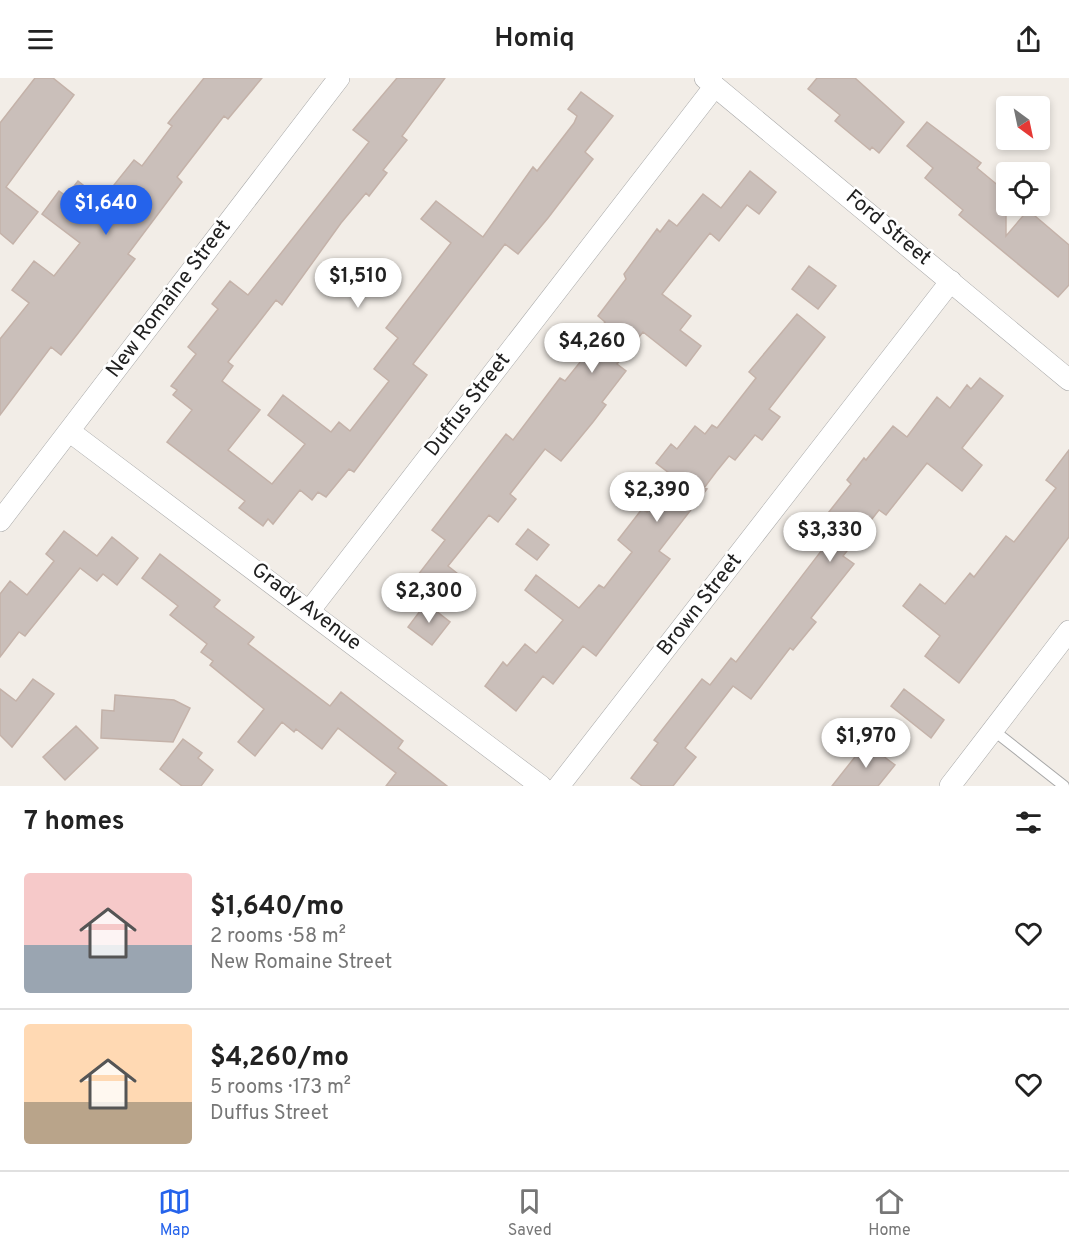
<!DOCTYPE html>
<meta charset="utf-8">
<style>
:root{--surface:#fff;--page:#f2f2f2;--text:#222;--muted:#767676;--line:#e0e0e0;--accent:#2563eb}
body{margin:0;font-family:Overpass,sans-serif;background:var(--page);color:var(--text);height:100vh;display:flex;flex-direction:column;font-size:22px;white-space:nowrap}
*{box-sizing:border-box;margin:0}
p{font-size:20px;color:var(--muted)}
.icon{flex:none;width:33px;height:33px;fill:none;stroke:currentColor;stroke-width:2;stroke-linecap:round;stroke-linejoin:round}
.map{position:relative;height:708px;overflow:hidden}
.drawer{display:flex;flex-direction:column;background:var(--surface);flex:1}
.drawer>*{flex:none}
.needle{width:39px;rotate:147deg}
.controls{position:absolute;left:996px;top:18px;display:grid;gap:12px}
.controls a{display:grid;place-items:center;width:54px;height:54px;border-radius:6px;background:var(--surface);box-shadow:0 3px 9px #0003;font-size:30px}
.price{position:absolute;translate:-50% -51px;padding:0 14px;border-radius:21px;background:#fff;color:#222;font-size:20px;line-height:39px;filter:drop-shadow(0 2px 3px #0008)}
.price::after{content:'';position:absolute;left:50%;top:36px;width:18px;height:14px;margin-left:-9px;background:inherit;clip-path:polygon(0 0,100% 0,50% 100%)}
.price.current{background:var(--accent);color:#fff}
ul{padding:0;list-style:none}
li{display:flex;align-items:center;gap:18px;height:150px;padding:0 24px}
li+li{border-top:2px solid var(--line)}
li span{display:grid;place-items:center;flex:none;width:168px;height:120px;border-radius:6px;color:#555}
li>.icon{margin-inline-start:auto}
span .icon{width:72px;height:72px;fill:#fffc;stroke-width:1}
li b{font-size:26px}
h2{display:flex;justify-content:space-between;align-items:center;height:72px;padding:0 24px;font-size:26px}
header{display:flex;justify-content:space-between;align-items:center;height:78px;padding:0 24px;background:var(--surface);font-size:27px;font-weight:600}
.tab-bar{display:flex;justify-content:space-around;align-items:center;height:84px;border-top:2px solid var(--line);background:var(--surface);font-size:16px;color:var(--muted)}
.tab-bar a{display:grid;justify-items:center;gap:3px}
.tab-bar .current{color:var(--accent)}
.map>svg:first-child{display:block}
</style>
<header><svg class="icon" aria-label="menu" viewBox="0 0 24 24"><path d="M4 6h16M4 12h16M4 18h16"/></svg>Homiq<svg class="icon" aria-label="share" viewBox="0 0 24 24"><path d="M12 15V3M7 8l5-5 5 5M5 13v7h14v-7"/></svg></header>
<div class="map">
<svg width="1069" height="708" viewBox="0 0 1069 708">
<rect width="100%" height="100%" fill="#f2ede7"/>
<path fill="#cabfba" stroke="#c4b2a9" stroke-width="1.5" d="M35,0h18l21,17 -68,92 32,25 -25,32 -13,-11v-110z
M204,0h58l-34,41 -4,-3 -47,61 5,5 -54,72 7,5 -56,73 -18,23 -10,-8 -51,68v-76l29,-36 -17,-13 22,-29 20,15 26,-33 -38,-29 17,-23 7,5 12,-15 24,19 32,-40 8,6 30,-40 -4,-3z
M397,0h48l-43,58 5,4 -24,30 4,3 -18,23 -3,-3 -25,30 -59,82 -6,-5 -48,62 5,4 -11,15 38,29 -32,40 44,34 33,-40 -37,-29 15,-20 48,37 8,-10 11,9 39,-50 -15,-12 24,-31 -12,-10 65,-85 -30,-24 15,-18 47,36 50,-70 4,4 37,-48 3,-7 -9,-7 13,-17 32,24 -28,36 8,7 -45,59 -30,36 -13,-10 -92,120 14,11 -73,97 -5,-3 -23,28 -8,-5 -6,8 -12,-10 -27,34 -5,-5 -5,7 -24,-18 6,-7 -78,-59 25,-32 -19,-15 4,-5 -6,-4 25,-32 -8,-7 30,-38 -6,-5 18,-23 18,14 121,-153 -16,-12z
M817,0h38l49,44 -25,31 -7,-6 -2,3 -35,-29 5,-6 -32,-26z
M927,44l54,41 -4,5 29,24v44l22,-26 41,35v40l-11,12 -99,-82 4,-5 -38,-32 8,-10 -26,-22z
M750,93l26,21 -17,22 -12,-9 -28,36 -9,-8 -48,61 29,22 -11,14 21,16 -15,20 -43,-34 -26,32 9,7 -24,31 4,3 -13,17 -32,39 -16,-12 -35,45 6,5 -18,23 -9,-7 -41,51 14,11 -20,24 -28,-21 31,-40 -13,-10 74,-96 7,6 47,-62 5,3 24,-30 -4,-3 20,-26 -7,-6 28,-37 -2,-5 33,-45 3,3 9,-12 8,6 26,-32 18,14z
M809,188l27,20 -18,23 -26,-20z
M797,236l28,23 -56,72 11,8 -18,23 -7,-5 -20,25 -6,-4 -13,16 -12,16 3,1 -48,62 11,8 -74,97 -13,-10 -30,38 -10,-8 -27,35 -31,-25 18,-24 4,4 18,-22 11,9 27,-33 -38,-30 11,-15 43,33 20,-23 5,3 28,-36 -14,-12 24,-31 5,3 23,-29 3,-7 -17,-13 15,-19 6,5 18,-23 10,8 7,-9 5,3 39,-50 -7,-6z
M980,300l23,18 -41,52 20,17 -20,26 -35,-28 -41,52 -7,-5 -36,46 11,8 -43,54 5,4 -23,28 -3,-2 -39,51 -18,-13 -48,62 11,9 -23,29h-31l-11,-8 27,-35 -4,-3 48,-61 8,6 21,-27 5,4 99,-129 -14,-11 30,-38 -4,-4 17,-22 2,2 27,-34 14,11 30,-40 13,11 17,-23 4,4z
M1069,372v87l-110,146 -34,-27 15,-20 -37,-30 17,-22 25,20 25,-31 4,4 32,-41 8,6 42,-54 -10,-8z
M528,451l21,16 -12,15 -21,-16z
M64,453l33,25 15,-19 26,21 -21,27 -14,-11 -6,7 -17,-13 -55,68 -6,-4 -19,25v-63l10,-13 17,14 27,-34 -8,-7z
M160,476l60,46 -6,7 40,30 -6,7 82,62 11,-14 62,49 -5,7 49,38h-61l10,-13 -58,-45 -16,21 -26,-20 -2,3 -12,-10 -27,34 -17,-14 26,-33 -54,-44 3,-4 -12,-9 6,-8 -37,-29 8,-9 -36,-28z
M426,525l24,19 -18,23 -24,-18z
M33,601l21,15 -42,53 -12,-12v-46l16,12z
M904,611l40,31 -13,18 -40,-32z
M115,617l59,5 16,8 -17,34 -72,-4 1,-28 12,1z
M76,648l22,22 -33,32 -22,-23z
M183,661l19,14 -4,5 15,12 -12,16h-19l-22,-17z
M866,665l29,22 -17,21h-46z"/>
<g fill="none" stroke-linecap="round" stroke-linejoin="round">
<g stroke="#a8a8a8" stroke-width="12">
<path id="service" d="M993,652l71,56"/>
</g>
<g stroke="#a8a8a8" stroke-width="22">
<path id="minor" d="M705,0l364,302
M69,353l472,355
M0,443l339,-443
M310,532l405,-524
M559,708l392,-505
M950,708l119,-155"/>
</g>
<use href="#service" stroke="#fff" stroke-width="10"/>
<use href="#minor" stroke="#fff" stroke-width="21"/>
</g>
<g text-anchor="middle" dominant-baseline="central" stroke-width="5" stroke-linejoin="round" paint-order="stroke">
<g font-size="21" fill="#212121" stroke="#fff">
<text transform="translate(888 150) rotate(40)">Ford Street</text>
<text transform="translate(169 221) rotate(-53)">New Romaine Street</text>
<text transform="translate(468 327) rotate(-52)">Duffus Street</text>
<text transform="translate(700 527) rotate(-52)">Brown Street</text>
<text transform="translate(306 529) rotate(37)">Grady Avenue</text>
</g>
</g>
</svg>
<div class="controls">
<a><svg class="needle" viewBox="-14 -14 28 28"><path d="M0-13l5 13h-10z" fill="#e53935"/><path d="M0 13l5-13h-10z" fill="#767676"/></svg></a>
<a><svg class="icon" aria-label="locate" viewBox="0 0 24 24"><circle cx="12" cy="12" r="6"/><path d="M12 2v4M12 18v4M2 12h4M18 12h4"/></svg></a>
</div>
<b class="price current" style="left:106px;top:158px">$1,640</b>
<b class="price" style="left:358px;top:231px">$1,510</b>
<b class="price" style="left:592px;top:296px">$4,260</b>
<b class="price" style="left:657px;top:445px">$2,390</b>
<b class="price" style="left:830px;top:485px">$3,330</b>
<b class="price" style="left:429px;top:546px">$2,300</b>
<b class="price" style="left:866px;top:691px">$1,970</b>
</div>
<section class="drawer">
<h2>7 homes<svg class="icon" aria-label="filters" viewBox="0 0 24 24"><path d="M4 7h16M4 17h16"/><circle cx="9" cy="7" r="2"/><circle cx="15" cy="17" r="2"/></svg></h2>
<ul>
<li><span style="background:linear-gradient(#f6c9c9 60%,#9aa5b1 0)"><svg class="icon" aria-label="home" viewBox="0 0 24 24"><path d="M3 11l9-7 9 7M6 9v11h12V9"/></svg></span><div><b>$1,640/mo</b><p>2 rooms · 58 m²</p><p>New Romaine Street</p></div><svg class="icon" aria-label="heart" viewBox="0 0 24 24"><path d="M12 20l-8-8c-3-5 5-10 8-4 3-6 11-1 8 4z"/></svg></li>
<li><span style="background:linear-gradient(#ffd9b3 65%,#b9a48a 0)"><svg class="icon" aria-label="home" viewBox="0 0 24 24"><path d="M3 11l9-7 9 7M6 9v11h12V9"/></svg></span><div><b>$4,260/mo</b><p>5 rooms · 173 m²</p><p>Duffus Street</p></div><svg class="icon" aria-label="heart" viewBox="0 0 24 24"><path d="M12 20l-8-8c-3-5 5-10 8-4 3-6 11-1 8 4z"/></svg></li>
</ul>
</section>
<nav class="tab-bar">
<a class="current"><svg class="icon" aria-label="map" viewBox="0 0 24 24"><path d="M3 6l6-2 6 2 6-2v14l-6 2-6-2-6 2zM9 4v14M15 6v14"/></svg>Map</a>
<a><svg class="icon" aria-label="saved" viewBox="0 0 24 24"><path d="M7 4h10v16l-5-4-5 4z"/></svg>Saved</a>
<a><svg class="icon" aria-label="home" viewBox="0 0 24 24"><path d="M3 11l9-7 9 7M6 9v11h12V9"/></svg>Home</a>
</nav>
